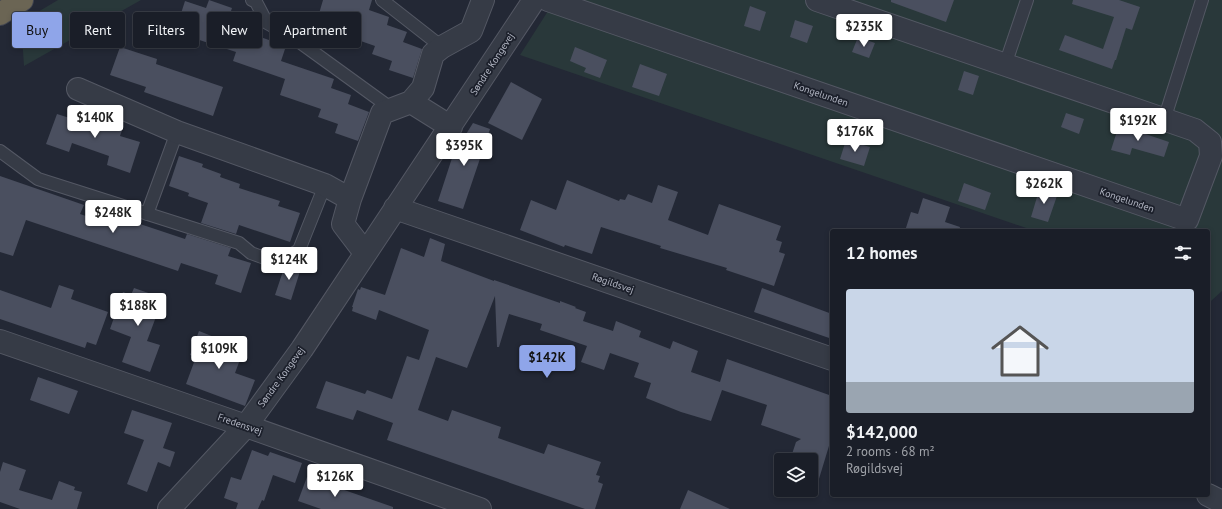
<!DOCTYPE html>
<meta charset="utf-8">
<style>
:root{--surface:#1a1e28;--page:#272b34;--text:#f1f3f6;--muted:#9fa2a8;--line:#383c45;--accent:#8fa5e9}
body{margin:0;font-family:"PT Sans",sans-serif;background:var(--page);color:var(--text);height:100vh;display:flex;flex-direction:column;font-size:15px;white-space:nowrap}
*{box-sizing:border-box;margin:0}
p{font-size:13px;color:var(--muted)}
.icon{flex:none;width:22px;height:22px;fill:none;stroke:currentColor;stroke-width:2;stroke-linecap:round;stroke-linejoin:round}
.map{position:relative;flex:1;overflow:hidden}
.panel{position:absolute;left:830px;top:229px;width:380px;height:268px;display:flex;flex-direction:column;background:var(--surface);border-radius:4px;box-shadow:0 2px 6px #0003,0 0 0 1px var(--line)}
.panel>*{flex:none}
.top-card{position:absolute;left:12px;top:12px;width:380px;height:36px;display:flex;gap:8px}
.tools{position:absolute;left:774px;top:453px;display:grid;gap:8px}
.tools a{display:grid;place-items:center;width:44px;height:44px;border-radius:4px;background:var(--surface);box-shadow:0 2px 6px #0003,0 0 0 1px var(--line);font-size:20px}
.price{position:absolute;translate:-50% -34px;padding:0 9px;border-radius:4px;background:#fff;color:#222;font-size:13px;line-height:26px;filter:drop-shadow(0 1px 2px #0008)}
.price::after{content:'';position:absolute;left:50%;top:24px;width:12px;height:9px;margin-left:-6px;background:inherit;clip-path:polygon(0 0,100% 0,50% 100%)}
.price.active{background:var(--accent);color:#111}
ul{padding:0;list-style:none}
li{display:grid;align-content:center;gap:8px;height:212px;padding:0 16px}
li span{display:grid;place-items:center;height:124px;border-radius:4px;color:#555}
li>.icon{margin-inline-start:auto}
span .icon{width:72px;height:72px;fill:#fffc;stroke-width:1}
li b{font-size:17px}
h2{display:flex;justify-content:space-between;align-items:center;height:48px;padding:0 16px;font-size:17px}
.pill{padding:0 14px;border-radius:4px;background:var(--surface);box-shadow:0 2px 6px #0003,0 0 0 1px var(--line);font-size:14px;line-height:36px}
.pill.active{background:var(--accent);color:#111}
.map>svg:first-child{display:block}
</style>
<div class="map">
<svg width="1222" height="509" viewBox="0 0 1222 509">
<rect width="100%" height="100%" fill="#232835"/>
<path fill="#29383a" d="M58,0h83l-117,66 -3,-44z
M555,0h667v291l-11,10 -3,-2v-68h-173l-515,-176z"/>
<path fill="#4a4f5f" d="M209,0l23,8 -3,9 21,6 -4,9 40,14 -5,15 53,18 -3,9 20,7 -3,9 21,8 -11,29 -23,-8 3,-9 -20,-7 3,-8 -41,-14 5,-16 -52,-18 3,-9 -61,-20 10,-31 21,7z
M323,0h49l-3,10 20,7 -2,8 20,7 -4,10 19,7 -9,29 -24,-8 3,-9 -20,-7 3,-8 -20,-7 3,-9 -40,-13z
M891,0h63l-8,22 -55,-20z
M1073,0h46l21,7 -8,23 -6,-2 -10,32h-1l-3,9 -53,-19 6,-15 38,14 11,-32 -42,-13z
M750,6l16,6 -6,19 -16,-5z
M795,20l18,6 -6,17 -17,-6z
M858,37l17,6 -6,15 -17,-6z
M120,47l37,12 -1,5 67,23 -10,29 -69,-24 2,-5 -36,-12z
M575,47l32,13 -7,18 -16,-6 2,-4 -16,-7z
M640,64l27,10 -8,22 -27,-9z
M964,71l15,5 -6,19 -15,-5z
M511,82l31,17 -20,41 -34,-17z
M79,112l44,15 -3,9 20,6 -10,31 -23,-8 2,-9 -37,-13 -3,9 -23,-8 11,-30 19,6z
M1066,113l18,6 -5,15 -18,-7z
M473,123l17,6 -27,80 -25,-8 15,-46z
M1119,125l50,17 -5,15 -32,-9 -2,7 -19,-5z
M846,140l24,7 -6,19 -24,-7z
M179,156l24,8 -1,3 19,7 -1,3 20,7 -1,4 41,13 -2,5 22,7 -10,29 -51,-17 -3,9 -35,-11 7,-20 -20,-7 1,-3 -20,-7z
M0,176l84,29 -4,9 30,10 3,-9 72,24 2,-5 44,14 -3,8 23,7 -10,30 -26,-9 3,-9 -37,-12 -3,8 -152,-51 -13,36 -13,-4z
M567,180l52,21 1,-2 5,1 3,-6 24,9 6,-18 20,7 -10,28 40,15 11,-31 62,22 -5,14 6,2 -3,10 6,2 -11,32 -48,-16 1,-2 -67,-20 1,-2 -60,-19 -9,27 -27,-9 -1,2 -44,-17 11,-30 25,10z
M964,183l27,10 -6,17 -27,-9z
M1040,187l18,6 -10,29 -17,-5z
M923,198l27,9 -5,15 15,5 -1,4h-54l6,-19 7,2z
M430,238l15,6 -4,17 53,20v-1l66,23v-2l16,6 -1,1 11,4 -3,9 30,10 3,-10 25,10 -2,6 31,12 3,-8 25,10 -7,21 29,10 7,-23 105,37v40l-17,56h-4v-32l-19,-6 4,-12 5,-3 -40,-14 6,-20 -45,-15 -11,31 -30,-9 -35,-14 5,-15 -17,-6 5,-14 -29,-10 -6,17 -23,-8 6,-16 -47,-16 2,-6 -33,-10 -10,33h-2l-2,-51 -28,72 -31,-11 -18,53 30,11 4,-11 49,17 -3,11 46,16 4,-10 53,18 -5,13 4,1 -2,6 5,2 -8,25h-10l-198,-69 6,-17 -36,-13 -4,10 -37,-12 10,-27 39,13 2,-4 25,9 15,-43 12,4 10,-30 -50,-20 -3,10 -24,-9 1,-4h-1l6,-18 2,1 1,-3 24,8 16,-47 23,9z
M293,262l9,3 -11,35 -16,-5 9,-27z
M59,285l15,5 -3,9 37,13 -12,33 -9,-3 -2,6 -85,-29v-29l51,18z
M134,288l29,10 -16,43 13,4 -10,27 -28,-10 9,-25 -21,-8 13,-37 8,3z
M762,288l70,26v25l-78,-27z
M199,331l45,18 -9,24 20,7 -10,26 -59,-22 10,-27 -6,-2z
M38,377l40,14 -9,23 -39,-14z
M132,410l40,13 -9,25 12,4 -5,15 -12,-5 -11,30 -20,-8 17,-44 -20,-7z
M252,450l16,6 2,-4 32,11 -7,20 -22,-8 -9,26 -2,-1 -4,9h-22l2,-6 -14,-5 7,-21 10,3z
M3,462l23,8 -7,20 33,10 7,-19 16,6 -1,3 8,2 -5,17h-57l-20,-7v-30z
M307,477l86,30v2h-72l-23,-8z
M688,490l42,19h-50z"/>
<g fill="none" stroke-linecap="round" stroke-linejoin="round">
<g stroke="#545864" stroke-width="14">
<path id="service" d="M252,0l4,2 11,21 27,15 98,71
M382,0l60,47
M1005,65l22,-65
M1164,120l38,-120
M0,151l38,28 201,64 12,10 27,10 21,-13 26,-65
M147,214l30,-82"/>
</g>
<g stroke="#545864" stroke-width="24">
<path id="minor" d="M548,0l639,220 24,-64 -1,-14 -15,-12 -378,-130
M78,89l99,43 148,53 25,14
M411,102l40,25
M395,208l437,151
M365,253l-22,-29 7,-25 32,-86 29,-11 12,-14 10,-34 9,-7 29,-16 12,-31
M0,341l246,85 234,83
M1208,495l14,7
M169,509l77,-83 56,-77 232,-349"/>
</g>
<g stroke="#414551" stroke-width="24">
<path id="motorway" d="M0,14l22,-14"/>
</g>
<use href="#service" stroke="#363b46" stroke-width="12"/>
<use href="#minor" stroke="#363b46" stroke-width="22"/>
<use href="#motorway" stroke="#6b6554" stroke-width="22"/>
</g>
<g text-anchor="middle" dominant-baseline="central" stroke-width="3.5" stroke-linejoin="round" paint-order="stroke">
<g font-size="10" fill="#b1b5c2" stroke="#1c202b">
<text transform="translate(492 64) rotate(-57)">Søndre Kongevej</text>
<text transform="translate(821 94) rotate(19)">Kongelunden</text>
<text transform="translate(1127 200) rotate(19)">Kongelunden</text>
<text transform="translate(613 283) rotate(19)">Røgildsvej</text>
<text transform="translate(281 377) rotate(-54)">Søndre Kongevej</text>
<text transform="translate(240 424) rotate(19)">Fredensvej</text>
</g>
</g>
</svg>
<div class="tools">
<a><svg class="icon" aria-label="layers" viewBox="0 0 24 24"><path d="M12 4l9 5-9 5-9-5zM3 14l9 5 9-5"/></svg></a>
</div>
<b class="price" style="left:864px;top:48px">$235K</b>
<b class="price" style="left:95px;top:139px">$140K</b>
<b class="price" style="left:1138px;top:142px">$192K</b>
<b class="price" style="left:855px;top:153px">$176K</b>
<b class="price" style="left:464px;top:167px">$395K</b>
<b class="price" style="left:1044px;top:205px">$262K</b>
<b class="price" style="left:113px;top:234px">$248K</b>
<b class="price" style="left:289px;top:281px">$124K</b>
<b class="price" style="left:138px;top:327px">$188K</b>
<b class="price" style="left:219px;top:370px">$109K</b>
<b class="price active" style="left:547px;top:379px">$142K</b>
<b class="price" style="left:335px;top:498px">$126K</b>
<div class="top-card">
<a class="pill active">Buy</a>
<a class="pill">Rent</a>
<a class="pill">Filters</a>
<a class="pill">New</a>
<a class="pill">Apartment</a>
</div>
<section class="panel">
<h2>12 homes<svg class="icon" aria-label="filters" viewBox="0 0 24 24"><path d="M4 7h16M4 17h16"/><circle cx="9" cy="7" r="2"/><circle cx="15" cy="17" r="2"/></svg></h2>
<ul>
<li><span style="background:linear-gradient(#c9d6e8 75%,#9aa5b1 0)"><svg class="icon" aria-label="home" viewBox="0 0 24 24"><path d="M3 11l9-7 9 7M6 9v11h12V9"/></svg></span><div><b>$142,000</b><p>2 rooms · 68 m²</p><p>Røgildsvej</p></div></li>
</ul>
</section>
</div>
